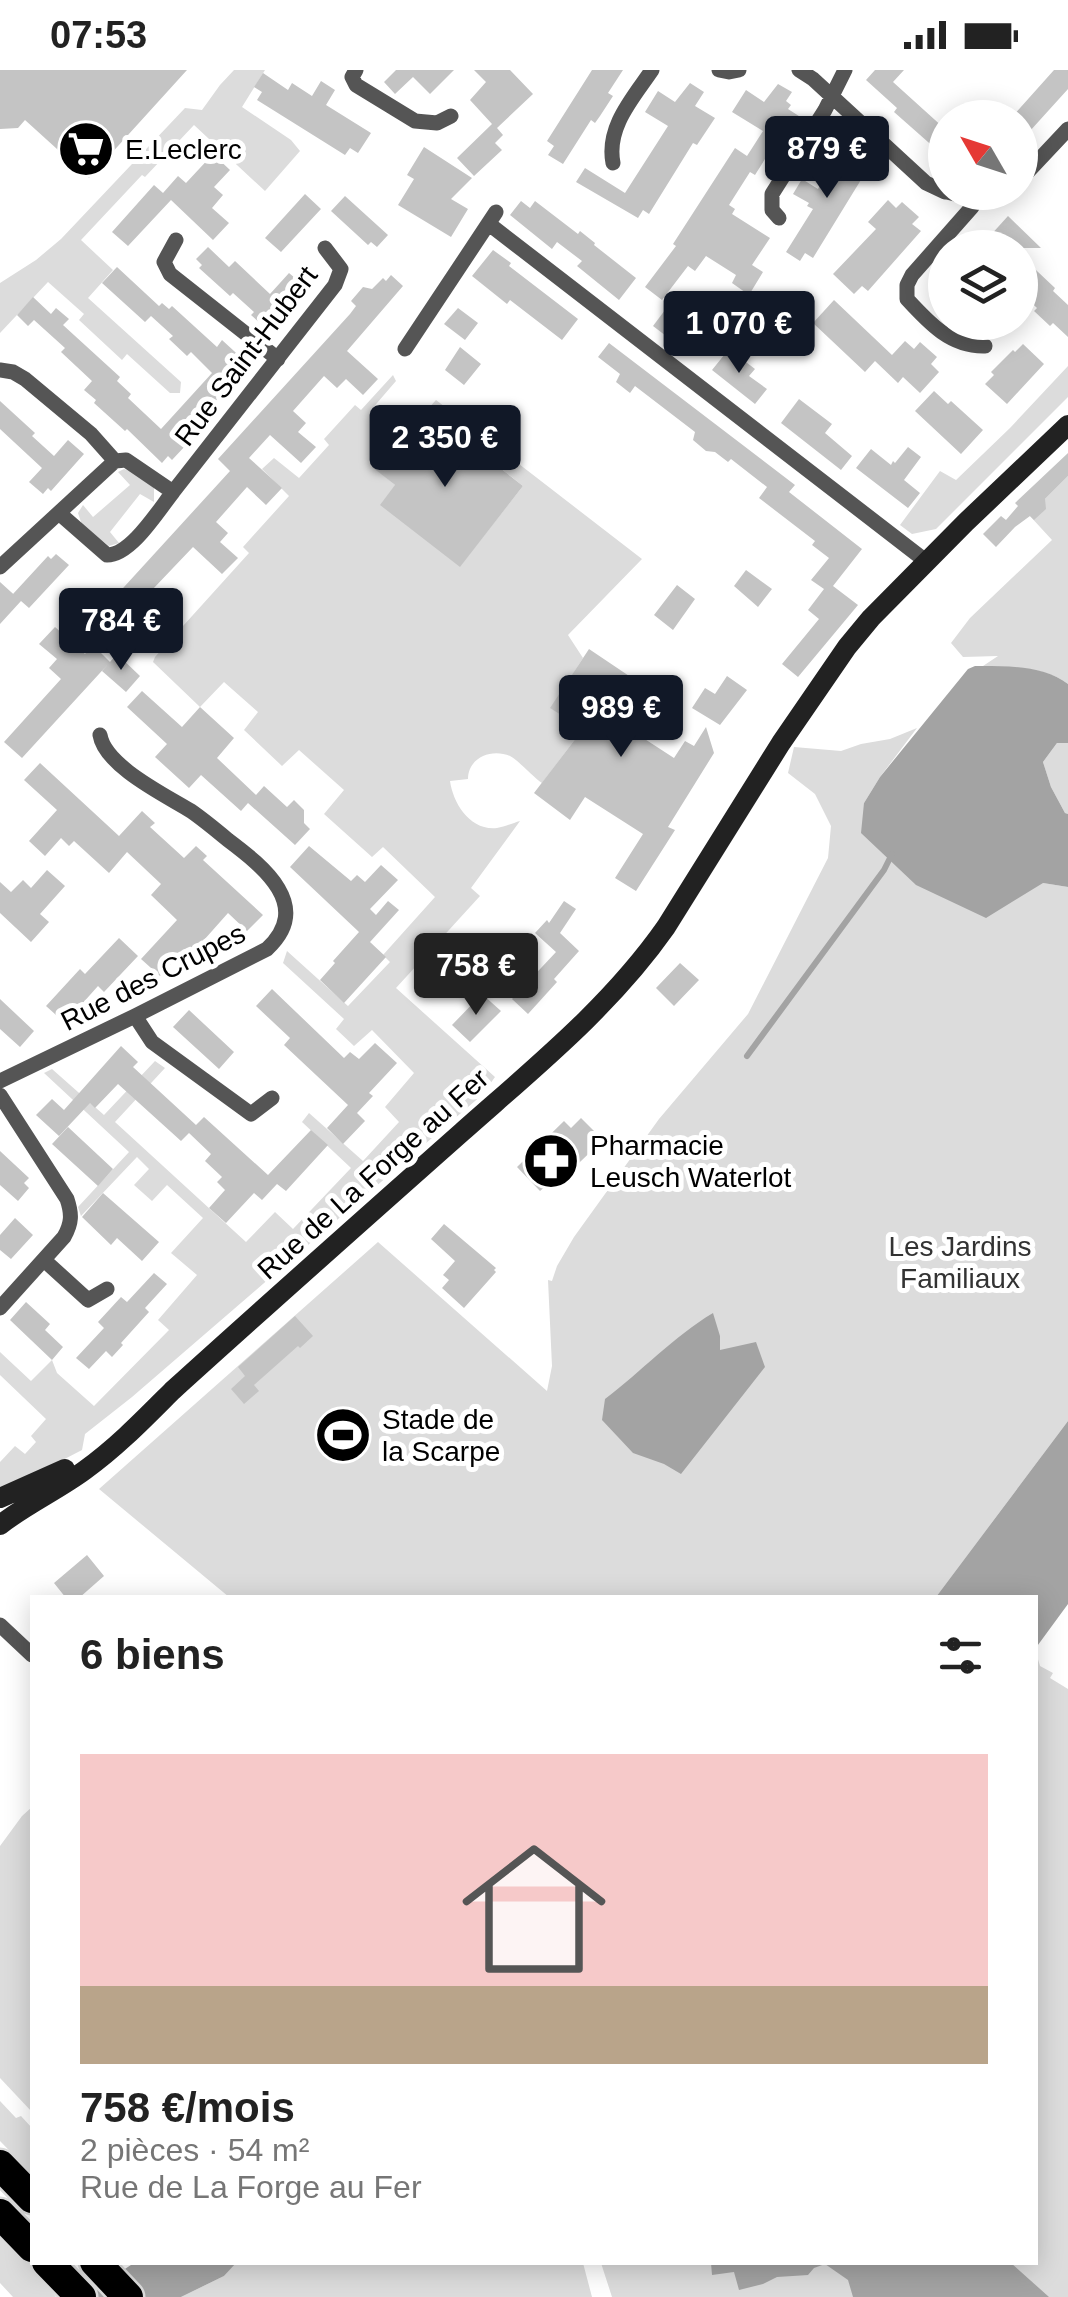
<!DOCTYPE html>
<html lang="fr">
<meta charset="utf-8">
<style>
:root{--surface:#fff;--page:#f2f2f2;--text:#222;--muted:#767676;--accent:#111827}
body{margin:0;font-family:Helvetica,sans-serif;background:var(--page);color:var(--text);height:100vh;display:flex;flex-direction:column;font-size:38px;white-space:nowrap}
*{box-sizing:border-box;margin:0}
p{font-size:32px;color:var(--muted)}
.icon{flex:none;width:55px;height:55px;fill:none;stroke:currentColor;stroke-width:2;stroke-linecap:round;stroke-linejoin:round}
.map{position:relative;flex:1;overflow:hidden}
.drawer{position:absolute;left:30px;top:1525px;width:1008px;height:670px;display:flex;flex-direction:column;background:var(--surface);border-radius:0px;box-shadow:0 5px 25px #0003}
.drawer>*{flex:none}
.needle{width:65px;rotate:309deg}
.tools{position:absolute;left:928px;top:30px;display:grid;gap:20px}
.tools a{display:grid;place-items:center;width:110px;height:110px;border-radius:50%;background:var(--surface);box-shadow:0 5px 25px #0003;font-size:50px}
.price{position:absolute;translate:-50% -85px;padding:0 22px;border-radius:10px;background:var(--accent);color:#fff;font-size:32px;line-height:65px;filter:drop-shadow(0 2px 5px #0008)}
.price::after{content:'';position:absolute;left:50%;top:60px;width:30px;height:22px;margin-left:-15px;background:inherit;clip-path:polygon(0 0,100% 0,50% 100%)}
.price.selected{background:#222;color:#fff}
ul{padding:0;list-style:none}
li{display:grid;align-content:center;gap:20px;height:530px;padding:0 50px}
li span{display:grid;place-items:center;height:310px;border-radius:0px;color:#555}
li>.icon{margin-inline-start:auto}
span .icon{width:180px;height:180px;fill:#fffc;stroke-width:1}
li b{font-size:42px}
h2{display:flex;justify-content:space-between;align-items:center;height:120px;padding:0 50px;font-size:42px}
.status{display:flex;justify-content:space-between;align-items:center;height:70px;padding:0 50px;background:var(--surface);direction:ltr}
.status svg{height:28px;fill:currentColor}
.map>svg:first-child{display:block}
</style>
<div class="status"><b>07:53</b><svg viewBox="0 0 49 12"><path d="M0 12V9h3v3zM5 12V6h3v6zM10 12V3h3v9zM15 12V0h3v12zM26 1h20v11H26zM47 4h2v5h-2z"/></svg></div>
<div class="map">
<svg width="1068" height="2227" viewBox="0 0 1068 2227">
<rect width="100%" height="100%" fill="#fff"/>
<path fill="#dcdcdc" d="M234,0h31l-23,37 49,33 9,11 -35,40 -71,-66 -49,52 -3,-2 -61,65 32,30 -25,28 93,84 -1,11h-10l-43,-39 -5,6 -43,-40 5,-6 -36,-32 -48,51v-50l36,-23 25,-21 124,-131 17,2 18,-25z
M1068,296v31l-132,132 -24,5 -12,-9 40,-54 16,9 54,-52z
M393,305l3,6 -25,29 16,12 -1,8 11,4 -25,32 23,19 65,81 63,-80 -79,-63 -18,22 -16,-16 26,-29 206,159 -74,76 15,23 -32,50 32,21 -41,54c-9,-6 -25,-24 -32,-27 -19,-8 -42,2 -42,23l-18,2c3,22 20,50 47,47 7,-1 16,-5 23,-7l-49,67 9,8 -84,92 99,89 -13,18 -35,30 -315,272 -47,37 -3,16 -60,31 -22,7v-26l15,-16 10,8 11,-12 -5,-6 15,-17 -46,-44v-23l31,29 21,-21 5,13 37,33 75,-76 -11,-10 39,-45 -26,-22 32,-35 -36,-33 -15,16 -18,-16 15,-16 -12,-12 -56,59 -3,-9 51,-55 -85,-79 8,-4 52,46 51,-54 10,7 -50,54 131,120 29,-30 18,17 58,-61 -49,-46 7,-9 54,48 36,-39 -14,-15 29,-34 -42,-43 -18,16 -18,-17 8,-10 -61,-56 4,-12 61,55 42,-44 -7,-7 52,-58 -52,-50 -11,10 -48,-43 20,-24 -45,-40 -17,16 -38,-36 14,-18 -34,-30 -24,25 -47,-45 2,-5 94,-104 -6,-6 46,-51 -27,-27 12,-11 25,20 30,-33 -5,-6 31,-34 6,5z
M124,399l12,4 18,15v14l-14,-8 -30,38 9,11 -10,3 -27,-21 -4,-12 5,-8 10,12 37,-32 -12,-13z
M1068,406v208c-24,-18 -56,-16 -85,-18l15,-10 -35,1 -12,-14 19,-25 82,-78 -23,-25z
M917,658l-37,49 -16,26 179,80 25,4v534l-132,176h-707l-130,-108 279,-247 169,149 5,-25 -4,-86 4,1 5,-15 17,-29 85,-118 89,-105 80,-156 3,-32 -16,-32 -27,-21 6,-26 47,4 20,-7 29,-5z
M1057,673h11v71l-3,-1 -14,-26 -8,-25z
M1035,1579l5,17 13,7 -3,5 18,11v608h-456l-11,-34 434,-1z
M32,1737v305l-32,-34v-232l22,-30z
M0,2031l16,17 5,-2 11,12v46l-32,-33z
M0,2161l39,41 17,25h-43l-13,-14z
M236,2192l347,1 9,34h-411l43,-21z"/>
<path fill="#a3a3a3" d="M975,596c30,0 69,-1 93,18v59h-11l-14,19 8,25 14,26 3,1v73l-25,-4 -57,35 -70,-33 -55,-52 3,-30 16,-26 88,-108z
M713,1243l7,23v14l36,-8 9,25 -84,107 -17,-10 -31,-11 -31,-33 3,-21c37,-28 68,-62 108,-86z
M1068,1351v183l-33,45v-51l-99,-1z
M134,2193h102l-12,13 -43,21h-99z
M711,2193h300l38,34h-196l-5,-17 -23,-16 -11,4 -6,7 -31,2 -14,7 -24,6 -5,-18 -22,3z"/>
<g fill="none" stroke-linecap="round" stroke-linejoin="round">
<path stroke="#a3a3a3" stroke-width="6" d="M747,986l137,-186 8,-16"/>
</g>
<path fill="#c4c4c4" d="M0,0h187l-98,108 -64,-58 -7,8 -18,1z
M396,0h58l-24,24 -17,-17 -18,17 -11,-12z
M474,0h36l23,24 -36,34 6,7 -8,8 7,7 -28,26 -17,-18 35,-34 -22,-24 16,-18z
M592,0h31l-15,23 5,3 -13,20 -5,7 -4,-3 -28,44 -15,-9 6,-9 -7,-5z
M875,0h29l-11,12 52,47v28l-51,-45 3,-4 -31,-28z
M1054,0h14v19l-48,53v-24h-9z
M263,3l25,17 4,-7 20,13 9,-15 14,9 -9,15 45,28 -13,20 -8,-5 -5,7 -88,-55 5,-8 -8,-5z
M690,13l14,9 -9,14 20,12 -18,27 -4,-2 -44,71 -6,-4 -5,8 -62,-36 9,-14 40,25 43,-67 -23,-14 13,-21 17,11z
M778,14l14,8 -6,9 5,4 -3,4 14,9 -17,28 -8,-6 -22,35 -5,-3 -21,33 6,4 -3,5 38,24 -18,27 11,7 -14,23 -17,-12 4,-8 -30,-19 -11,15 -7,-5 -26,34 -17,-13 31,-41 -3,-2 62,-96 12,8 16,-25 -31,-19 14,-22 18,12z
M845,73l20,12 -6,10 8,5 -54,88 -8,-5 -5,8 -14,-9 27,-43 -6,-3 2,-3 -16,-9 9,-15 16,10z
M424,77l48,31 -21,21 17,10 -17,28 -53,-32 16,-26 -7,-4z
M213,84l17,16 -16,17 9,8 -11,13 17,15 -16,17 -42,-40 -43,46 -16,-14 42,-47 9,8 15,-17 8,7z
M305,124l16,15 -40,43 -16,-14z
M345,126l43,39 -11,12 -6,-5 -3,3 -37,-34z
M888,130l8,8 6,-6 17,15 -7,7 9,7 -53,60 -6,-5 -8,8 -21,-20 43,-45 -8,-7z
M521,131l9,7 5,-7 43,33 2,-3 15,12 -1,2 42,33 -17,22 -42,-34 5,-5 -25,-19 -5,7 -42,-34z
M1008,146l33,32h-62z
M208,177l21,20 6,-6 35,33 19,-21 13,11 -5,5 4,3 -29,32 -4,-3 -5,5 -12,-11 3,-3 -21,-19 -3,3 -31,-28 3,-3 -6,-6z
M493,180l18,13 -2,3 69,53 -16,21 -52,-40 -3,4 -35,-28z
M1020,185l35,33 -2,3 15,14v32l-15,-14 -3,3 -16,-15 3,-3 -17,-16z
M117,197l42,39 3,-3 7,6 3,-3 45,41 5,-7 24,22 -5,5 3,3 -44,48 2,1 -5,6 4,4 -29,31 -4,-4 -6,7 -35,-34 -2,2 -31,-28 2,-3 -12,-10 8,-9 -31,-29 4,-4 -31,-28 -6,6 -11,-11 16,-18 18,17 5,-6 13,11 -6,6 57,52 -3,4 14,13 -3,4 33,31 51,-56 -21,-21 -4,4 -18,-17 4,-3 -22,-20 -6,6 -43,-39z
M391,205l12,11 -56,65 31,28 -15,16 -17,-16 -9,9 -13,-12 -31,35 13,12 -8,9 18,15 -15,16 -31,-28 -21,23 33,30 -16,17 -19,-18 -31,35 12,11 -8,9 18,16 -16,16 -29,-27 -41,43 13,12 -8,8 18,16 -15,17 -30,-28 -10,10 -17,-15 127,-139 -12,-12 132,-145 6,-8 -5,-5 12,-14 9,2 11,-11 3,3z
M834,230l58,55 13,-14 9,8 6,-7 17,15 -6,7 8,8 -19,21 -17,-16 -5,6 -23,-22 -10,11 -52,-49z
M671,232l34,26 -18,24 -34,-26z
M458,238l20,15 -13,17 -21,-16z
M609,273l186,142 -6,7 73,57 -29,37 25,19 -60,72 -16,-13 37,-45 -11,-9 16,-21 -13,-9 18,-22 -17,-13 3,-4 -56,-43 8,-11 -36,-28 -3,3 -13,-10 -9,-1 -13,-11 2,-8 -60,-46 -5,7 -14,-11 4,-8 -22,-17z
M1023,274l21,20 -37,40 -22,-20 9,-9 -3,-3 22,-22 2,2z
M460,277l21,17 -17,21 -19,-15z
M729,279l26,20 -6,7 18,13 -12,15 -43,-34z
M934,321l14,13 3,-3 32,29 -22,24 -46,-43z
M799,329l33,25 -7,9 27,23 -11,14 -60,-47z
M0,331l35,32 -3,3 22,20 14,-16 16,14 -33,37 -3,-3 -5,6 -14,-12 13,-14 -42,-39z
M443,353l80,63 -63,81 -80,-62 15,-20 -23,-18 31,-40 23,18z
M908,377l13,10 -17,23 16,13 -12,15 -52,-40 15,-19 20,16 2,-4 2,2z
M1068,383v23l-23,23 1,10 -12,11 -4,-4 -15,11 -19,20 -13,-13 18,-18 5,4 12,-14 -3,-3z
M56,484l13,11 -40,43 -8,-7 -21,23v-42l21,19 -8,-7 35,-38 3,3z
M746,500l26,19 -14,18 -24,-21z
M677,515l18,14 -22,31 -19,-15z
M55,557l30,27 8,-9 17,17 -88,96 -18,-16 57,-63 -12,-11 8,-9 -18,-15z
M589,579l58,39 5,-6 16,10 -31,42 37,24 11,-17 9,5 12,-19 8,26 -46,74 7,3 -39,61 -21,-13 28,-44 -58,-37 -15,23 -36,-27 49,-64 -33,-21z
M117,584l23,22 -14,16 -24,-21z
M727,606l20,14 -27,35 -28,-17 13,-20 10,6z
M142,621l40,36 18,-20 34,31 -17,20 39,37 8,-9 23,21 7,-7 10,10v13l6,6 -15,16 -47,-42 -7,8 -40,-36 -12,13 -34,-31 12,-13 -40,-37z
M40,693l79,73 23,-25 13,12 -5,4 34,31 12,-12 11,10 -4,4 60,55 -16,16 -19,-18 -40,45 -6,-6 -22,24 -19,-17 36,-39 -26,-25 10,-11 -34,-32 -18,21 -35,-32 -5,5 -8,-8 -16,18 -16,-15 28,-31 -33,-30z
M309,776l42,35 6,-6 8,7 16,-17 17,15 -28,29 6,6 12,-14 11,9 -29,32 16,15 -42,46 -24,-23 15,-17 -2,-2 26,-29 -69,-65z
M47,800l18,16 -25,28 9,8 -18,20 -31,-29v-31l11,10 12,-12 8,8z
M564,831l12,8 -16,24 19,18 -25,28 3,3 -29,32 -16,-15 44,-47 -21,-19 12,-13 2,3z
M119,868l19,18 -34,36 -6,-6 -33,37 -19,-17 34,-37 5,5z
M680,893l19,17 -25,26 -18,-18z
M272,919l72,69 6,-6 9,7 16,-16 22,20 -28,30 4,3 -16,17 8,8 -22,23 -16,-16 21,-23 -64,-60 6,-7 -34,-32z
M482,924l19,17 -31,31 -18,-17z
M0,929l34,32 -14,16 -20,-18z
M189,940l45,42 -15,17 -46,-42z
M121,976l17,16 -5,5 63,58 8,-8 64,58 43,-45 17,15 -42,46 -9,-7 -15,16 -8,-7 -28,30 -17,-15 16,-18 -8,-8 5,-5 -17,-16 6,-7 -22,-21 -8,8 -63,-57 -23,24 -5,-5 -31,33 -23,-21 16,-16 12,11z
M581,1048l22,22 -44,42 -4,-4 -15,13 -23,-24 47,-46 7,7z
M68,1057l45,42 -15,17 -46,-42z
M0,1081l29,27 -5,5 5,5 -11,13 -18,-16z
M103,1123l56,49 -17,19 -25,-23 -6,7 -29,-28z
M15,1148l18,17 -22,24 -11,-9v-15z
M444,1154l52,44 -2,2 2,2 -32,36 -22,-20 7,-8 -6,-5 12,-14 -24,-22z
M154,1203l13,11 -22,24 4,4 -28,31 2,2 -11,12 -6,-6 -17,18 -13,-11 28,-30 -6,-6 23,-25 6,5z
M26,1232l24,22 -5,6 18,17 -11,13 -42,-40z
M295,1246l18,20 -13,12 -2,-2 -44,39 5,6 -15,13 -13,-15 14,-13 -7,-9z
M87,1485l17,21 -25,22h-13l-12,-15z"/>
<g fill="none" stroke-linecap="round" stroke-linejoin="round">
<g stroke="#dbdbdb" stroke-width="35">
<path id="highway" d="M0,2095l32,33
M0,2144l32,33
M47,2192l34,35
M95,2192l33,35"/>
</g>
<path stroke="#555" stroke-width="15" d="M356,0l-4,7 4,8 59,36 22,2 14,-7
M719,0l10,2 10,-2
M799,0l14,9 113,104 19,9
M613,93c-7,-36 20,-65 39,-93
M1020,110l48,-51
M947,122l24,6 23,-6
M971,128l1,9 -60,68 -5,10v14c22,24 44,48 78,47
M779,148l-7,-8v-16l53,-84 20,-40
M489,154l438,338
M176,170l-12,22 6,12 108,85
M405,279l91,-137
M0,300l13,2 12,7 66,55 24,27
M173,422l162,-207 6,-16 -16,-21
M0,497l115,-106 11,-1 47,32c-15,19 -42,63 -66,63l-48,-42
M135,946l17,26 99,72 21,-16
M0,1011l135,-65 132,-67c46,-43 -3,-82 -39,-109 -12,-10 -24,-20 -37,-29 -26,-16 -86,-45 -91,-76
M0,1025l67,104c5,15 5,24 -3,38l-64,71
M44,1190l44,40 19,-11
M0,1555l32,30"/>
<path stroke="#222" stroke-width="20" d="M0,1428l65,-29
M0,1455c27,-21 58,-35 85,-55 32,-23 59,-51 87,-79 96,-87 193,-173 290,-259 72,-64 148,-125 204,-205l115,-184 66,-96 24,-29 95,-96 102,-97"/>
<use href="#highway" stroke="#000" stroke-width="30"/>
</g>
<defs>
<g id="supermarket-disc" transform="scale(2.875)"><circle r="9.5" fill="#000" stroke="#fff"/><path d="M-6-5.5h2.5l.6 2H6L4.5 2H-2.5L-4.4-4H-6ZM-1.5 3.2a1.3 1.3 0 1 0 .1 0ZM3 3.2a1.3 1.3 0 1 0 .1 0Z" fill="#fff"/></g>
<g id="pharmacy-disc" transform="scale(2.875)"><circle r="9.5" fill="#000" stroke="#fff"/><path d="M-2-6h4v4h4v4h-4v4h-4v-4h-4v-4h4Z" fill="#fff"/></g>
<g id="stadium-disc" transform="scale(2.875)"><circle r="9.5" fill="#000" stroke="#fff"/><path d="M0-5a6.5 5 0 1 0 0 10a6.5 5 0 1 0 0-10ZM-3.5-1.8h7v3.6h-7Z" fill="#fff"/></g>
</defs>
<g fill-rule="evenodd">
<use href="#supermarket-disc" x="86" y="79"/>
<use href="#pharmacy-disc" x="551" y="1091"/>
<use href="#stadium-disc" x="343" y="1365"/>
</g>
<g text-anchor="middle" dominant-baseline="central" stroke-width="10" stroke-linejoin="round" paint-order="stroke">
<g font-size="28" fill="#000" stroke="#fff" text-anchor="start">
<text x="125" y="79">E.Leclerc</text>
<text x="590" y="1075">Pharmacie<tspan x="590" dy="32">Leusch Waterlot</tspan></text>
<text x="382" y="1349">Stade de<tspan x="382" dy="32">la Scarpe</tspan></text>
</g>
<g font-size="28" fill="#000" stroke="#fff">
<text transform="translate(246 286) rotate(-53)">Rue Saint-Hubert</text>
<text transform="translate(153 907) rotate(-27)">Rue des Crupes</text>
<text transform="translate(373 1104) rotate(-42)">Rue de La Forge au Fer</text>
</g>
<g font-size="28" fill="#333" stroke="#fff">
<text x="960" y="1176">Les Jardins<tspan x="960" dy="32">Familiaux</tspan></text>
</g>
</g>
</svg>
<div class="tools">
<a><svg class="needle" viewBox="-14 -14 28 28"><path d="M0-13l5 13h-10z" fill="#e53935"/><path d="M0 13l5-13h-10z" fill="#767676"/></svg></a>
<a><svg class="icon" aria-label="layers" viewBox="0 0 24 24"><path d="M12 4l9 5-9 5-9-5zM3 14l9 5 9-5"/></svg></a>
</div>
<b class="price" style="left:827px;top:131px">879 €</b>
<b class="price" style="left:739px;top:306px">1 070 €</b>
<b class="price" style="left:445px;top:420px">2 350 €</b>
<b class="price" style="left:121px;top:603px">784 €</b>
<b class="price" style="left:621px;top:690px">989 €</b>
<b class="price selected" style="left:476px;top:948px">758 €</b>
<section class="drawer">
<h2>6 biens<svg class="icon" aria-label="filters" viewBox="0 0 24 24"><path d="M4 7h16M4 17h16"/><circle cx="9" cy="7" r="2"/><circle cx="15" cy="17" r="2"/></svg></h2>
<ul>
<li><span style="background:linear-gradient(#f6c9c9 75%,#b9a48a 0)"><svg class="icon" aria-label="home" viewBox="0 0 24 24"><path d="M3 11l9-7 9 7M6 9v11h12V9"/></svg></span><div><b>758 €/mois</b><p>2 pièces · 54 m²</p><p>Rue de La Forge au Fer</p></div></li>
</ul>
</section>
</div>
